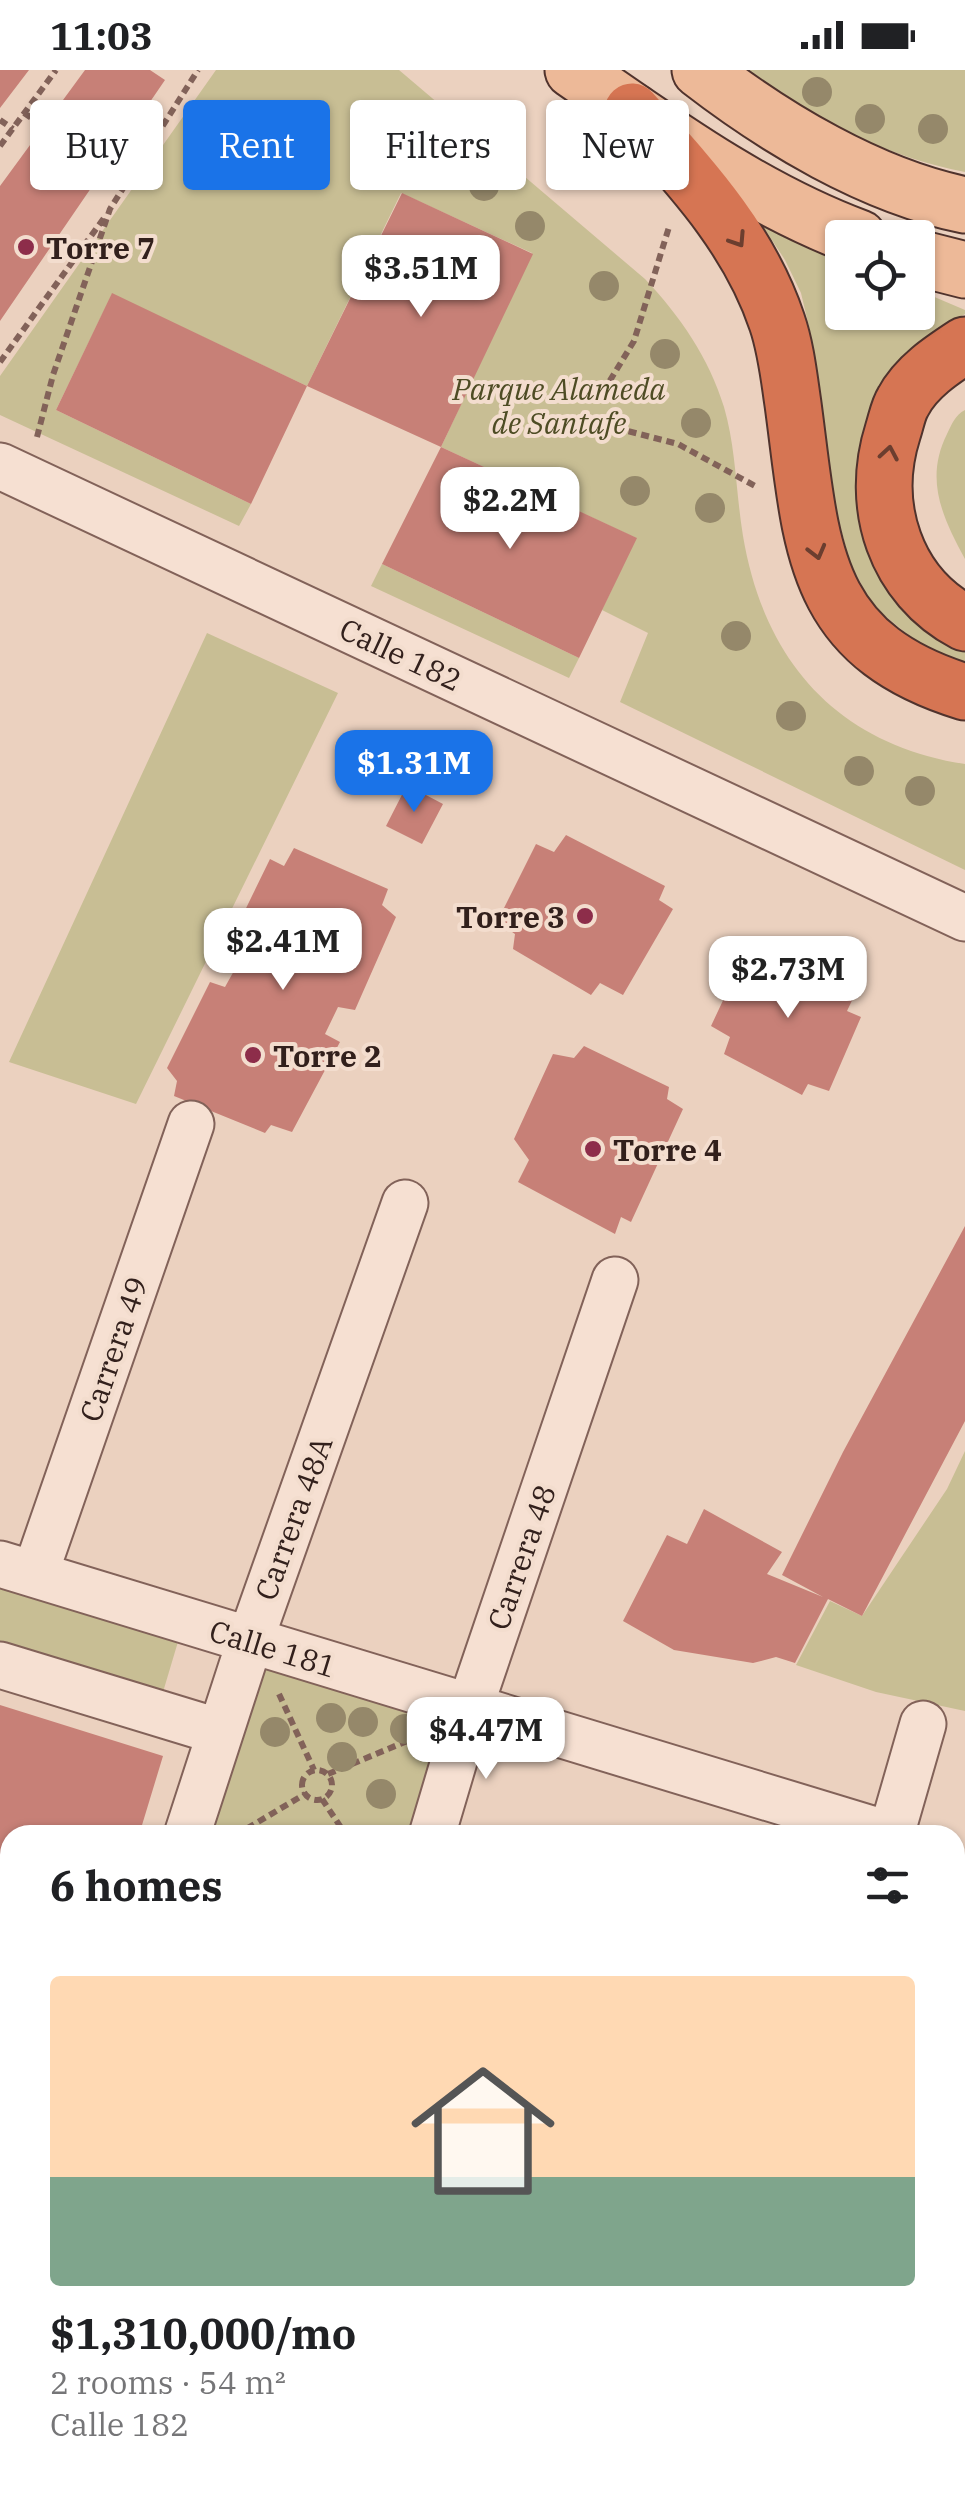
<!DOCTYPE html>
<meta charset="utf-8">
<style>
:root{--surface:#fff;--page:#f6f6f6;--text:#202124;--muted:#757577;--accent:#1a73e8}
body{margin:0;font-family:"IBM Plex Serif",serif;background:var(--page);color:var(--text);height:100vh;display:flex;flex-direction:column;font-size:38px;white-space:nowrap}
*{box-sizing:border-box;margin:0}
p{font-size:32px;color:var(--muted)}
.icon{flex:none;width:55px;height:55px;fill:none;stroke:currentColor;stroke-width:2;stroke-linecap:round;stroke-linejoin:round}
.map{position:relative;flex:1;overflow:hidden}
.details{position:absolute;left:0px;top:1755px;width:965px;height:672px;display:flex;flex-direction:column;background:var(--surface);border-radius:30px 30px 0 0;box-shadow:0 2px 8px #0004}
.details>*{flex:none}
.banner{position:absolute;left:30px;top:30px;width:905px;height:90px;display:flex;gap:20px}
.tools{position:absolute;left:825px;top:150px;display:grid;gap:20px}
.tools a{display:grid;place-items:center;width:110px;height:110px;border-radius:10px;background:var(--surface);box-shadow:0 2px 8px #0004;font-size:50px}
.price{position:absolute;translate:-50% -85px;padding:0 22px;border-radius:20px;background:#fff;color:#222;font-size:32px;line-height:65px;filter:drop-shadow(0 2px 5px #0008)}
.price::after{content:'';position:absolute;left:50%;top:60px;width:30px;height:22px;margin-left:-15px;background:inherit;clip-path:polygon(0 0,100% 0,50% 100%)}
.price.current{background:var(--accent);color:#fff}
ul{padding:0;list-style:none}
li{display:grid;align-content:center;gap:20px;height:530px;padding:0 50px}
li span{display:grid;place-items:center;height:310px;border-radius:10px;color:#555}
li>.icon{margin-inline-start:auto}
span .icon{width:180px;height:180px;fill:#fffc;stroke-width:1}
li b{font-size:42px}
h2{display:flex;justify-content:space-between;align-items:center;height:120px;padding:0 50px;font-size:42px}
.chip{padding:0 35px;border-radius:10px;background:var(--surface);box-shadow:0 2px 8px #0004;font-size:35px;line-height:90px}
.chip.current{background:var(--accent);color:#fff}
.status{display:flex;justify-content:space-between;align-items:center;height:70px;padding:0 50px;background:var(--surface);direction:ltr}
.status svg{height:28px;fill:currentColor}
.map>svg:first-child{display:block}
</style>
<div class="status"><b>11:03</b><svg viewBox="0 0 49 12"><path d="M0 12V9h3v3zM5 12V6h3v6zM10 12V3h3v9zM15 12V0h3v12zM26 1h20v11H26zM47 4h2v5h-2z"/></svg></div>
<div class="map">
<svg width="965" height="2426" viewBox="0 0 965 2426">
<rect width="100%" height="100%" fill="#ebd1bf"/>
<path fill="#c8be94" d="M216,0h183l246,209c35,37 64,79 79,128 12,41 12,87 19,129 21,125 94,208 222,228v106l-345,-168 28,-69 -46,-23 34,-72 -195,-91 91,-194 -131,-60 -94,193 -195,-92 -56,116 195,94 -12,22 -239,-111v-39z
M728,0h237v102c-83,-16 -165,-60 -237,-102z
M762,155l80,34v53h76v-22l47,20v4l-49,30 -30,40 -18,56 97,203v22l-47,-22 -45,-37 -23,-43 -17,-64 -23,-168 -9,-38 -16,-33z
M965,340v149c-22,-41 -41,-79 -18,-125 5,-10 8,-19 18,-24z
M382,494l197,94 -10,20 -198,-92z
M207,563l131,60 -202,411 -127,-42z
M965,1381v260l-89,-19 -80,-27 34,-64 32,15 85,-127z
M0,1512l180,53 -17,57 -163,-47z
M267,1596l187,54 -35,115h-209z"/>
<path fill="#c78077" d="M0,0h29l-29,38z
M85,0h65l15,10 -165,241v-135z
M402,123l131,61 -92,193 -134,-61z
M112,223l195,93 -56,118 -195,-94z
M441,377l196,91 -58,120 -197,-94z
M407,715l36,19 -21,40 -36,-18z
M566,765l99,51 -6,14 14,9 -50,86 -23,-12 -9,12 -78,-46 2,-15 -18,-12 39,-78 18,8z
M294,778l94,41 -6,16 14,12 -41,93 -17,-3 -13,27 15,8 -48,90 -21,-7 -6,8 -91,-37 3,-15 -10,-13 43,-86 15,5 10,-18 6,-18 -12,-8 41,-84 14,7z
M771,875l87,43 -11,23 14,6 -32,74 -21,-7 -6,11 -78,-41 6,-17 -19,-11 32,-68 18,6z
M584,976l85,41 -2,12 16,10 -52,113 -10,-5 -6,17 -97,-52 11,-22 -15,-21 39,-85 21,4z
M965,1156v195l-103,195 -34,-17 -33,64 -19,-6 -23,6 -79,-13 -51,-29 44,-86 20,9 17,-35 78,43 -15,22 56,23 -41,-22 61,-123z
M0,1635l163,51 -24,79h-129v82l-10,-3z
M0,1873l10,4v257l-9,27z
M9,2375l1,43h206l-3,8h-213v-23z
M242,2418h204l-3,8h-203z
M473,2418h206l-3,8h-205z"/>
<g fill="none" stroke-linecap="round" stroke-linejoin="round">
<g stroke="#826259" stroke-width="49">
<path id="minor" d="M0,396l965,452
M0,1494l891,271
M35,1504l156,-450
M0,1595l220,67
M187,1765l63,-194 155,-438
M432,1765l38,-128 145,-427
M891,1765l32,-111
M0,1856l10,4
M955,2281l10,3
M0,2350l10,-31
M227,2426l3,-8
M460,2426l2,-8
M708,2426l2,-8"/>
</g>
<g stroke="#50332d" stroke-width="59">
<path id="major" d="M573,0c91,63 181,129 286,168
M700,0c75,58 171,116 265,135
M918,188l47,12"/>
</g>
<g stroke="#50332d" stroke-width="59">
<path id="highway" d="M632,41c58,65 117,127 145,211 9,26 12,55 16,82 19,140 16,240 172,288
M965,275c-23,15 -49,32 -62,57 -5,8 -7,20 -10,29 -24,75 2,155 72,192"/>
</g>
<path stroke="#826259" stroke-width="6" stroke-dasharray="8 5" stroke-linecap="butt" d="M24,43l20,13
M0,50l13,9
M0,76l56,-76
M0,292l104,-144
M603,322l31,-51 35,-114
M616,358l62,16 79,43
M37,367l16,-62 57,-166 88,-139
M279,1624l35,76
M302 1715a15 15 0 1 1 30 0a15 15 0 1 1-30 0Z
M328,1704l91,-38
M322,1729l24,36
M236,1765l69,-41"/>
<use href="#minor" stroke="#f6e0d2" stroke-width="45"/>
<use href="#major" stroke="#edb998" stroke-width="55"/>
<use href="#highway" stroke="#d67553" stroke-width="55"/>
</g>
<g fill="#95886a">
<circle cx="817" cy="22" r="15"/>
<circle cx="870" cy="49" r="15"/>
<circle cx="933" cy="59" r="15"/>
<circle cx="433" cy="77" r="15"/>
<circle cx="484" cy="116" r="15"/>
<circle cx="530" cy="156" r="15"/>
<circle cx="604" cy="216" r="15"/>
<circle cx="665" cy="284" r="15"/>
<circle cx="696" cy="353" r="15"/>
<circle cx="635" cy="421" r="15"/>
<circle cx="710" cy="438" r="15"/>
<circle cx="736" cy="566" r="15"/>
<circle cx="791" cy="646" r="15"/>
<circle cx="859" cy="701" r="15"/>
<circle cx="920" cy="721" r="15"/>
<circle cx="331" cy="1648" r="15"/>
<circle cx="363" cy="1652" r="15"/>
<circle cx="405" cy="1659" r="15"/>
<circle cx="275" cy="1662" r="15"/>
<circle cx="342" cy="1687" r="15"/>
<circle cx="381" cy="1724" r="15"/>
</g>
<defs><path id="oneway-chevron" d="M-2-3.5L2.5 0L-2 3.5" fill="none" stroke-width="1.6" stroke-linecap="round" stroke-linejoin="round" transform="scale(2.5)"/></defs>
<g stroke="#6b3e2f">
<use href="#oneway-chevron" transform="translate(738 170) rotate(57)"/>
<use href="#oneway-chevron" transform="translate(889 383) rotate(-80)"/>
<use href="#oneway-chevron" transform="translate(817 482) rotate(75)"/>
</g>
<g fill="#8d2d4a" stroke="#f3ddce" stroke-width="4">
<circle cx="26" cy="177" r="10"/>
<circle cx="585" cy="846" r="10"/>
<circle cx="253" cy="985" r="10"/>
<circle cx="593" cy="1079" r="10"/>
</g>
<g text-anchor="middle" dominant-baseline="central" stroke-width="8" stroke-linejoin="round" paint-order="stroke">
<g font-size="30" font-weight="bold" fill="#32201c" stroke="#f3ddce" text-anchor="start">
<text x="46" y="177">Torre 7</text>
<text x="565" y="846" text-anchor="end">Torre 3</text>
<text x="273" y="985">Torre 2</text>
<text x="613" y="1079">Torre 4</text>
</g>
<g font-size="30" font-style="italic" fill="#4e4c24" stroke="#f3ddce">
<text x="559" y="318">Parque Alameda<tspan x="559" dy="34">de Santafe</tspan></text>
</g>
<g font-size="30" fill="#32201c" stroke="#f3ddce">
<text transform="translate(401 584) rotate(25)">Calle 182</text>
<text transform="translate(113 1279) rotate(-71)">Carrera 49</text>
<text transform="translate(293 1448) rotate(-70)">Carrera 48A</text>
<text transform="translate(521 1487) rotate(-71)">Carrera 48</text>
<text transform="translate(273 1578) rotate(17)">Calle 181</text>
</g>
</g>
</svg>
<div class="tools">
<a><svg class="icon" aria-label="locate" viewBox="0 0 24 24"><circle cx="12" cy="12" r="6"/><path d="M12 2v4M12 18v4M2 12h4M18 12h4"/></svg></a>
</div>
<b class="price" style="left:421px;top:250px">$3.51M</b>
<b class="price" style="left:510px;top:482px">$2.2M</b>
<b class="price current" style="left:414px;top:745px">$1.31M</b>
<b class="price" style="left:283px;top:923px">$2.41M</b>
<b class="price" style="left:788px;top:951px">$2.73M</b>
<b class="price" style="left:486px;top:1712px">$4.47M</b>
<div class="banner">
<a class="chip">Buy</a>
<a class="chip current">Rent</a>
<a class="chip">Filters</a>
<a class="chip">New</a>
</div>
<section class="details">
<h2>6 homes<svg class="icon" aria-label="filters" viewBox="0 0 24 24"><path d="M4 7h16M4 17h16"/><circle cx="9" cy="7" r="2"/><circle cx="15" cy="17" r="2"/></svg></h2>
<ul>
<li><span style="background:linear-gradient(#ffd9b3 65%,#7fa58c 0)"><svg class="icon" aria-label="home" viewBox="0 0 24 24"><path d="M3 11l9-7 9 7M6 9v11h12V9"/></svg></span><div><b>$1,310,000/mo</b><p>2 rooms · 54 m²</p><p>Calle 182</p></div></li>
</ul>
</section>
</div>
